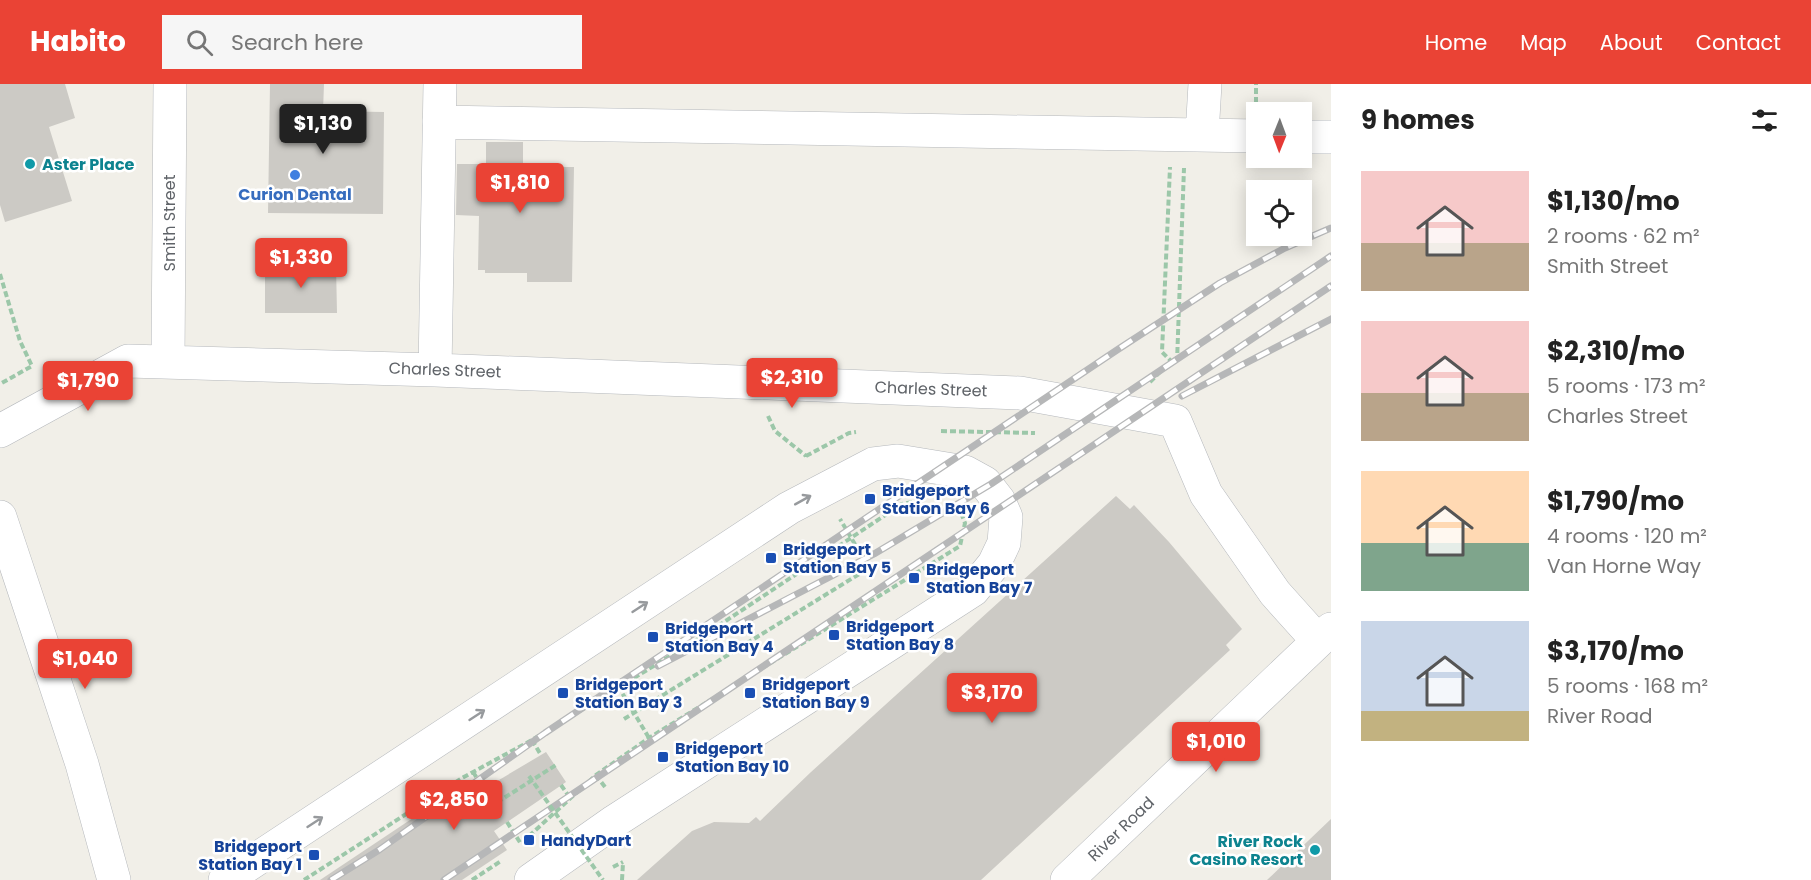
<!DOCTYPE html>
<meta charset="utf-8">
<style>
:root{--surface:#fff;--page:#f6f6f6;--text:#222;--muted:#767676;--accent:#ea4335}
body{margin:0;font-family:Poppins,sans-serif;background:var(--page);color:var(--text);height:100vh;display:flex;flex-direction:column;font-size:22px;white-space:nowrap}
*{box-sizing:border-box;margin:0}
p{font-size:20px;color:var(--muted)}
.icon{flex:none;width:33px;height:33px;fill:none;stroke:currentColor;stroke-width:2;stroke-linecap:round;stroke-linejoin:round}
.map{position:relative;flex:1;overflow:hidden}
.details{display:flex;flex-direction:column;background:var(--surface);width:480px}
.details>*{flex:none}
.needle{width:39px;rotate:181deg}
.tools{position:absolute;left:1246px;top:18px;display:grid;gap:12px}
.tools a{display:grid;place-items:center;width:66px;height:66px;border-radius:0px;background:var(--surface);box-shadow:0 3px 15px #0003;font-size:30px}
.price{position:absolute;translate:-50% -51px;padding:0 14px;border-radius:6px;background:var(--accent);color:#fff;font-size:20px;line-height:39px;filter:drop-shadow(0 2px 3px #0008)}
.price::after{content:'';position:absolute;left:50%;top:36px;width:18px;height:14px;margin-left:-9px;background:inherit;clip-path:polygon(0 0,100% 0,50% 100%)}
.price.on{background:#222;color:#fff}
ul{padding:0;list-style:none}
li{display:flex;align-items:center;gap:18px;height:150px;padding:0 30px}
li span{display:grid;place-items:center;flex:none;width:168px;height:120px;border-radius:0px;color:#555}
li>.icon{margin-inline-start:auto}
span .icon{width:72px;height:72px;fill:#fffc;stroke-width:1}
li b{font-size:26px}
h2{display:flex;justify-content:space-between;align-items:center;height:72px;padding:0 30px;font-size:26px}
header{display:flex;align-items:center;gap:36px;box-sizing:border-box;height:84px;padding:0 30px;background:var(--accent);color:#fff}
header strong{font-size:28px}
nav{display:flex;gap:33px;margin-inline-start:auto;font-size:21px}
.search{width:420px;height:54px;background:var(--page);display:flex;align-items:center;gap:15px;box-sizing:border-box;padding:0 21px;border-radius:0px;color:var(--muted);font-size:22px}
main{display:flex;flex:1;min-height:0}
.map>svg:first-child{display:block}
</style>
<header>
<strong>Habito</strong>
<div class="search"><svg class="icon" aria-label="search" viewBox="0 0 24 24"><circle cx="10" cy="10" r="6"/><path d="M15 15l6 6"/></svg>Search here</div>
<nav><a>Home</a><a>Map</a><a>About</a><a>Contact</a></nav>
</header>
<main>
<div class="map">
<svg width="1331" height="796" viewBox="0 0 1331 796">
<rect width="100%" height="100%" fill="#f1efe8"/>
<path fill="#cccac5" d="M0,0h65l10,34 -26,9 23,74 -67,21 -5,-17z
M270,0h54l-1,27 61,1 -1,102 -115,-1z
M486,58h37v25h51l-2,115h-45v-9h-42v-3h-7l1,-54 -23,-1 1,-51h29z
M265,181h71l1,48h-72z
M1116,412l14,13 4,-4 35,37 73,87 -16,16 4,5 -249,230h-344l55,-49 22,-9 35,1 7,-6 4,4 51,-49z
M546,668l20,30 -72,49 13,19 -45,30h-142l144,-96 8,12z
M1331,735v61h-64z"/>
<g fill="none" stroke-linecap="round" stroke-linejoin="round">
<g stroke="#b5b8bc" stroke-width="34">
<path id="minor" d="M439,38l818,14
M1202,51l3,-51
M1302,53h29
M168,277l2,-277
M435,286l5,-286
M0,347l128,-70 307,9 585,23 155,28 31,73 69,99 43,48
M0,433l82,247 32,116
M225,796l564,-372 84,-44 25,-3 67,11 20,11 14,18 7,16 -2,26 -10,21 -21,26 -358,231 -84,59
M1067,796l264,-251"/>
</g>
<path stroke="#9cc7a9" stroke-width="4" stroke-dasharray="6 3" stroke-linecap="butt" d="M1256,19v-19
M0,190l20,67 12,25 -32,18
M1177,278l7,-194
M1150,298l21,-21 -9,-9 8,-185
M768,332l7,15 31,25
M941,347l94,2
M806,372l43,-23 7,-1
M618,602l31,52
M624,635l245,-151 -29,-49
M532,656l9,15
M473,688l11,17
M596,691l9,12
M561,701l9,13
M507,738l14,22
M529,752l67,-61 53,-37 311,-192 5,-23 -4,-10 -15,-8
M613,783l10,-5
M304,796l158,-102 70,-38 171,-104 199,-132 15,-3
M472,796l29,-19
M622,796l1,-17"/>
<use href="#minor" stroke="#fff" stroke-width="33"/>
<g stroke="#b6b7b8" stroke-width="7">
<path id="rail" d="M1182,312l149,-77
M658,582l216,-112 117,-70 340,-228
M331,796l48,-30 166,-117 572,-383 103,-67 65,-35 46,-20
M444,796l887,-594"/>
</g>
<use href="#rail" stroke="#fff" stroke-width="4.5" stroke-dasharray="14" stroke-linecap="butt"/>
<path stroke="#9cc7a9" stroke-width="4" stroke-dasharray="6 3" stroke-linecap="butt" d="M529,692l74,104
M482,728l74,-47"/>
</g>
<defs><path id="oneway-shaft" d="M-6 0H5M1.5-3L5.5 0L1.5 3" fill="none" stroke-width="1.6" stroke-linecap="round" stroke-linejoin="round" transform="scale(1.5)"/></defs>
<g stroke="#979a9d">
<use href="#oneway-shaft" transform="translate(803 416) rotate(-29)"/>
<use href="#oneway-shaft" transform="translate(640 523) rotate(-33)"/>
<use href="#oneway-shaft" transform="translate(477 631) rotate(-33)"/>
<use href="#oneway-shaft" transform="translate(315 738) rotate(-33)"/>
</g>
<g fill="#0f9aa8" stroke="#fff" stroke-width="2">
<circle cx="30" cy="80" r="6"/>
<circle cx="1315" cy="766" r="6"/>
</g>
<circle fill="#3f7fe0" stroke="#fff" stroke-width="2" cx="295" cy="91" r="6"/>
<g fill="#1a4fb4" stroke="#fff" stroke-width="2">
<rect x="864" y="409" width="12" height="12" rx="3"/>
<rect x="765" y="468" width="12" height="12" rx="3"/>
<rect x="908" y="488" width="12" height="12" rx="3"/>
<rect x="828" y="545" width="12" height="12" rx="3"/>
<rect x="647" y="547" width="12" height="12" rx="3"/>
<rect x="557" y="603" width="12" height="12" rx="3"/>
<rect x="744" y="603" width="12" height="12" rx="3"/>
<rect x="657" y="667" width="12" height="12" rx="3"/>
<rect x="523" y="750" width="12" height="12" rx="3"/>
<rect x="308" y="765" width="12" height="12" rx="3"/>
</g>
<g text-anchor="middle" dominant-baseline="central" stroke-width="5" stroke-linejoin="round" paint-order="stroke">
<g font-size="16" font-weight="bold" fill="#0d838f" stroke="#fff" text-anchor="start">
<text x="42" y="80">Aster Place</text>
<text x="1303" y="757" text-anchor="end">River Rock<tspan x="1303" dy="18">Casino Resort</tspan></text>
</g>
<g font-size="16" font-weight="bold" fill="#366cbe" stroke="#fff">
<text x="295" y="110">Curion Dental</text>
</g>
<g font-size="16" fill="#5f6368" stroke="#fff">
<text transform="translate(169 139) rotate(-90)">Smith Street</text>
<text transform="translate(445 286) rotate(2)">Charles Street</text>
<text transform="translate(931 305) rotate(2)">Charles Street</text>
<text transform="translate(1121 745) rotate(-44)">River Road</text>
</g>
<g font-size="16" font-weight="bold" fill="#164399" stroke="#fff" text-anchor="start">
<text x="882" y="406">Bridgeport<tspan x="882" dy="18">Station Bay 6</tspan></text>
<text x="783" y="465">Bridgeport<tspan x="783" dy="18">Station Bay 5</tspan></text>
<text x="926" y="485">Bridgeport<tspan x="926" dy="18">Station Bay 7</tspan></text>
<text x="846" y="542">Bridgeport<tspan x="846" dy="18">Station Bay 8</tspan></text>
<text x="665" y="544">Bridgeport<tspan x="665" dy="18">Station Bay 4</tspan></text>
<text x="575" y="600">Bridgeport<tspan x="575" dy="18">Station Bay 3</tspan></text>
<text x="762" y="600">Bridgeport<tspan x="762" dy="18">Station Bay 9</tspan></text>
<text x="675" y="664">Bridgeport<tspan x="675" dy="18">Station Bay 10</tspan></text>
<text x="541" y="756">HandyDart</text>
<text x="302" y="762" text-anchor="end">Bridgeport<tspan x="302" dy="18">Station Bay 1</tspan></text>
</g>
</g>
</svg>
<div class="tools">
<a><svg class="needle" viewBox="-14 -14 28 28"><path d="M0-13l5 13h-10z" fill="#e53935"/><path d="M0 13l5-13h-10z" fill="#767676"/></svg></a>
<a><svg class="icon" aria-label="locate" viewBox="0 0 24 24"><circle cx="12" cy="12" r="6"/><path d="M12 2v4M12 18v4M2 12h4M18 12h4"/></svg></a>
</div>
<b class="price on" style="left:323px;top:71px">$1,130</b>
<b class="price" style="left:520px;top:130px">$1,810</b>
<b class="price" style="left:301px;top:205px">$1,330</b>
<b class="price" style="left:792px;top:325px">$2,310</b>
<b class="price" style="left:88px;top:328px">$1,790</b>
<b class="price" style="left:85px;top:606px">$1,040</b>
<b class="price" style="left:992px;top:640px">$3,170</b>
<b class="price" style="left:1216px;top:689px">$1,010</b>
<b class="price" style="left:454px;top:747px">$2,850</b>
</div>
<section class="details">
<h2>9 homes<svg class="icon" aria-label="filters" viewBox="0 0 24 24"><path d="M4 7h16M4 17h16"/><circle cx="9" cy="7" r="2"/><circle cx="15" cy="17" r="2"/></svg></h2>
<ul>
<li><span style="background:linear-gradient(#f6c9c9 60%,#b9a48a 0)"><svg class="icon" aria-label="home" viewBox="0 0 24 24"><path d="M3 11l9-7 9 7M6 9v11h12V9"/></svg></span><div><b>$1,130/mo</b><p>2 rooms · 62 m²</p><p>Smith Street</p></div></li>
<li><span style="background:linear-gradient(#f6c9c9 60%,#b9a48a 0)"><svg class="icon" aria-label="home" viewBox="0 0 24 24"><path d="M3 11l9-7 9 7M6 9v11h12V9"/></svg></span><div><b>$2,310/mo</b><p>5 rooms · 173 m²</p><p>Charles Street</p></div></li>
<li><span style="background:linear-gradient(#ffd9b3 60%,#7fa58c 0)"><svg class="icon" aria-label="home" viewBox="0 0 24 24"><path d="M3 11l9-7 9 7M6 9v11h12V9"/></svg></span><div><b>$1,790/mo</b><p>4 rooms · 120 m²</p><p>Van Horne Way</p></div></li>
<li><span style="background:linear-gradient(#c9d6e8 75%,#c2b280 0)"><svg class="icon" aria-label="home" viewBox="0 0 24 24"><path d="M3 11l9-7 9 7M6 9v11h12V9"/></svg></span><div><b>$3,170/mo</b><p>5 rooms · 168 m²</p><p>River Road</p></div></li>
</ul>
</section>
</main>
